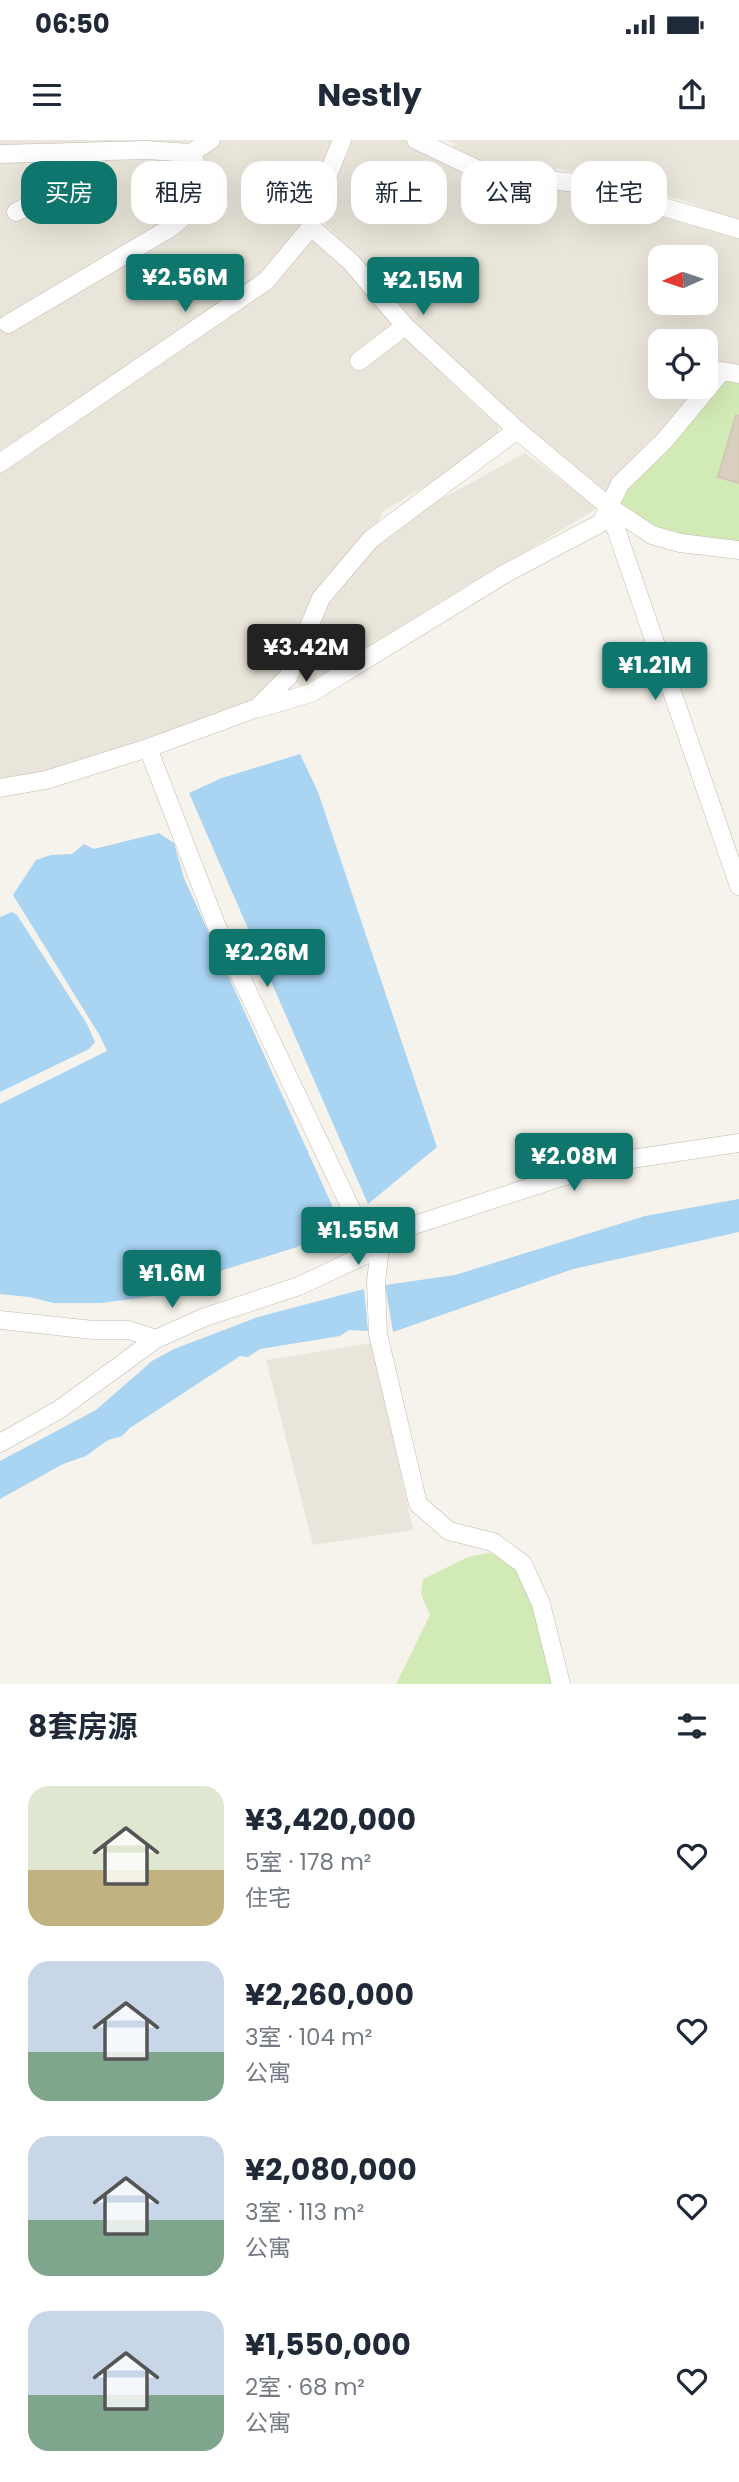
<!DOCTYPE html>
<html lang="zh">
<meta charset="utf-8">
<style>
:root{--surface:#fff;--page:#f6f6f7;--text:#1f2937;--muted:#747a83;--accent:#0f766e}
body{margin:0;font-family:Poppins,"Noto Sans SC",sans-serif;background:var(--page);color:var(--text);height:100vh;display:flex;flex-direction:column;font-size:26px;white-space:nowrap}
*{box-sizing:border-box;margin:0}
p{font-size:23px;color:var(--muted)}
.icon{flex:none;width:38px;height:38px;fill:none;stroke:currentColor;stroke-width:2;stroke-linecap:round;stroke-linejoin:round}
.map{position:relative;height:1544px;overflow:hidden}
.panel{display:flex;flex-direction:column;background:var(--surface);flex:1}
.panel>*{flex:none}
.hud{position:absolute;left:21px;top:21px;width:698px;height:63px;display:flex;gap:14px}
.needle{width:46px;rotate:267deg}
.buttons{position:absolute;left:648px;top:105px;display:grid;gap:14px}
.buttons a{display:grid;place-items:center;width:70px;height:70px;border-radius:14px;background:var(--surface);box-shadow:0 7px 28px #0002;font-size:35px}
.price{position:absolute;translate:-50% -60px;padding:0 16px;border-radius:7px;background:var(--accent);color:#fff;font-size:23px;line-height:46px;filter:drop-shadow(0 2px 4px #0008)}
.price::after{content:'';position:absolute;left:50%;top:42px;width:21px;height:16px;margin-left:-10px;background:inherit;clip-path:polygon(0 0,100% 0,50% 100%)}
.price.current{background:#222;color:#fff}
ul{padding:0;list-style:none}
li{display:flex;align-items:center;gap:21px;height:175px;padding:0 28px}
li span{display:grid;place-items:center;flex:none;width:196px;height:140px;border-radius:21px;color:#555}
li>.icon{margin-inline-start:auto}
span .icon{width:84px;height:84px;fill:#fffc;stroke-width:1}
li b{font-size:30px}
h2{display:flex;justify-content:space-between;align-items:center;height:84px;padding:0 28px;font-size:30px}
.pill{padding:0 24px;border-radius:21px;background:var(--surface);box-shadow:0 7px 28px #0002;font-size:24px;line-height:63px}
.pill.current{background:var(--accent);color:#fff}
.status{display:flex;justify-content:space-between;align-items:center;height:49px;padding:0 35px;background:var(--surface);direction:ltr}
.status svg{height:19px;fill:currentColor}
header{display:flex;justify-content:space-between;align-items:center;height:91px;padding:0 28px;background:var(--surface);font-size:32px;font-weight:700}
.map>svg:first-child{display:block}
</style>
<div class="status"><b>06:50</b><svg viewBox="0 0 49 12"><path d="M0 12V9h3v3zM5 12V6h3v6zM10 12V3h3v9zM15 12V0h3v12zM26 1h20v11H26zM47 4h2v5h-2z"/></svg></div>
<header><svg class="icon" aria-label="menu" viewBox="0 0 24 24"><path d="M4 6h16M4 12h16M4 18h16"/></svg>Nestly<svg class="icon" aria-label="share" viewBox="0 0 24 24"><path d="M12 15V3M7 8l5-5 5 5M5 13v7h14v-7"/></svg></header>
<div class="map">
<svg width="739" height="1544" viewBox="0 0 739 1544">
<rect width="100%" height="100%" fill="#f6f3ec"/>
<path fill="#eae5da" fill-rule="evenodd" d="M0,0h193l-24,9 6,14 15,-7 13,49 9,14 17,-12 -5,-18 -26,-31 2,-4 21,-14h116l-28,75 -14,24 -33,38 -262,174z
M344,0h68l73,35 100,10 154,46v137l-133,127 -65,-48 -162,-158 -7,-17 -54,-56zM660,117h45v46h-45zM660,201h45v46h-45z
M446,0h293v82l-54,-21 -83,-23 -44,-9 -14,4 -52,-5 -40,-15 2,-10z
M319,91l132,152 48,44 -2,7 -60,45 -54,32 -4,10 -54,57 -51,107 -27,20 -61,23 -152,49 -34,5v-314l276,-184 -2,-5z
M525,313l73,55 -296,179 -8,-5 32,-78 47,-60 34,-26z
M372,1203l41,187 -100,15 -47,-185z"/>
<path fill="#d2eab5" d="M722,232l17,4v166l-56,-8 -35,-9 -35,-22z
M490,1413l30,14 18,39 19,78h-161l34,-69 -9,-21 2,-15 45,-22z"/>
<path fill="#a9d4f2" d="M300,614l18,38 119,355 -69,57 -179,-411 33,-15z
M159,693l15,10 10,35 156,345 -43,24 -106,33 -23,14 -66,9h-48l-25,-6 -29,-3v-190l107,-53 -7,-15 -87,-141 23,-35 15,-5 21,-1 12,-10 10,5z
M12,772l5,3 70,109 8,18 -6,7 -89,43v-175z
M739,1059v33l-166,37 -180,63 -8,-47 70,-10 190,-59z
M364,1149l4,42 -19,-1 -9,6 -80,13 -12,8 -8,-1 -110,72 -8,8 -14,4 -22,16 -23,8 -63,35v-38l96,-51 56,-49 22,-12 84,-32z"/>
<path fill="#d8cfc1" stroke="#d3c7b4" stroke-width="2" d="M736,275l3,1v67l-21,-6z"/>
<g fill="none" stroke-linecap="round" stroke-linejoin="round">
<g stroke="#c2bbae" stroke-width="19">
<path id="minor" d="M416,0l69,33 100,11 154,45
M0,14l146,-4 45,3 20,-13
M16,72c30,-15 65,-30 82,-60
M311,87l40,35 54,64 112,104 91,76 44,29 28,8 59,7
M8,184l162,-96 40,-33 -19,-42
M359,221l46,-35
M0,323l266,-182 45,-54 1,-13 30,-74
M608,366l131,380
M260,568l51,-15 197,-121 93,-49 19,-39 45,-44 57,-69 17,3
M148,608l69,179 148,311 15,10
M0,648l46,-8 102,-32 109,-40 31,-31 33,-79 50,-59 146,-109
M0,1180l93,10h36l27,9
M0,1303l60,-34 96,-70 49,-22 94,-31 81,-38
M561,1544l-20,-80 -18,-40 -30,-22 -44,-11 -31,-27 -40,-170 -2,-53 4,-33 25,-20 200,-65 134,-20"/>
</g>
<use href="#minor" stroke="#fff" stroke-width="18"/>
</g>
</svg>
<div class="buttons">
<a><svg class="needle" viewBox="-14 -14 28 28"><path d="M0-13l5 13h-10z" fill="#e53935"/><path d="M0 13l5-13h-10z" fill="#747a83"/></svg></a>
<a><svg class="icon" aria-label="locate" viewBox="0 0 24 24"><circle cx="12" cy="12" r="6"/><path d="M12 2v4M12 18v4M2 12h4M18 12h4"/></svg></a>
</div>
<b class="price" style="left:185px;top:174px">¥2.56M</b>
<b class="price" style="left:423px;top:177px">¥2.15M</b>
<b class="price current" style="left:306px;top:544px">¥3.42M</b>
<b class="price" style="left:655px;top:562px">¥1.21M</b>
<b class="price" style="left:267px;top:849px">¥2.26M</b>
<b class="price" style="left:574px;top:1053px">¥2.08M</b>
<b class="price" style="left:358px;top:1127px">¥1.55M</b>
<b class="price" style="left:172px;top:1170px">¥1.6M</b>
<div class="hud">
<a class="pill current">买房</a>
<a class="pill">租房</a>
<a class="pill">筛选</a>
<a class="pill">新上</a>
<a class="pill">公寓</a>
<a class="pill">住宅</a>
</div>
</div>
<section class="panel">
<h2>8套房源<svg class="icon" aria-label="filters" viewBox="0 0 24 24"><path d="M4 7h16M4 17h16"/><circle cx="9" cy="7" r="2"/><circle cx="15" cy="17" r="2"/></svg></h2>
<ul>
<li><span style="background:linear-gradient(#dfe7d0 60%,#c2b280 0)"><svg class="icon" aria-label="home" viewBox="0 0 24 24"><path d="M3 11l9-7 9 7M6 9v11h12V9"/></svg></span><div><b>¥3,420,000</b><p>5室 · 178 m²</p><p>住宅</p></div><svg class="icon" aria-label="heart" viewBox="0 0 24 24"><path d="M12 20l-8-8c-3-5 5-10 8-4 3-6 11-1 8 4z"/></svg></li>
<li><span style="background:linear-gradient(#c9d6e8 65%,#7fa58c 0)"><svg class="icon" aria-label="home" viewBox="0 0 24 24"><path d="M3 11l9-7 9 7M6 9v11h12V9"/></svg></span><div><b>¥2,260,000</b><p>3室 · 104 m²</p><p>公寓</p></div><svg class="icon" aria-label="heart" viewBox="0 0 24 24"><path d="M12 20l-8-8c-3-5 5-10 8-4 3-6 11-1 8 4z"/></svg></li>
<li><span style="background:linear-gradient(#c9d6e8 60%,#7fa58c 0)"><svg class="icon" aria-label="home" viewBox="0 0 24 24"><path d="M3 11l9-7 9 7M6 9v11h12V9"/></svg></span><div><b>¥2,080,000</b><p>3室 · 113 m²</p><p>公寓</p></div><svg class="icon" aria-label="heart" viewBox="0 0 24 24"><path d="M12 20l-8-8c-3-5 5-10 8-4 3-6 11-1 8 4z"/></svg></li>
<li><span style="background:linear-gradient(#c9d6e8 60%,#7fa58c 0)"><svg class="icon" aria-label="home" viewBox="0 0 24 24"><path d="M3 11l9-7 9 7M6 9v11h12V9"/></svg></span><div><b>¥1,550,000</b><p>2室 · 68 m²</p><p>公寓</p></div><svg class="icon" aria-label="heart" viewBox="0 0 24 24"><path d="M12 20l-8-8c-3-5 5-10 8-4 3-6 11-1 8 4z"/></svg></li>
</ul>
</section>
